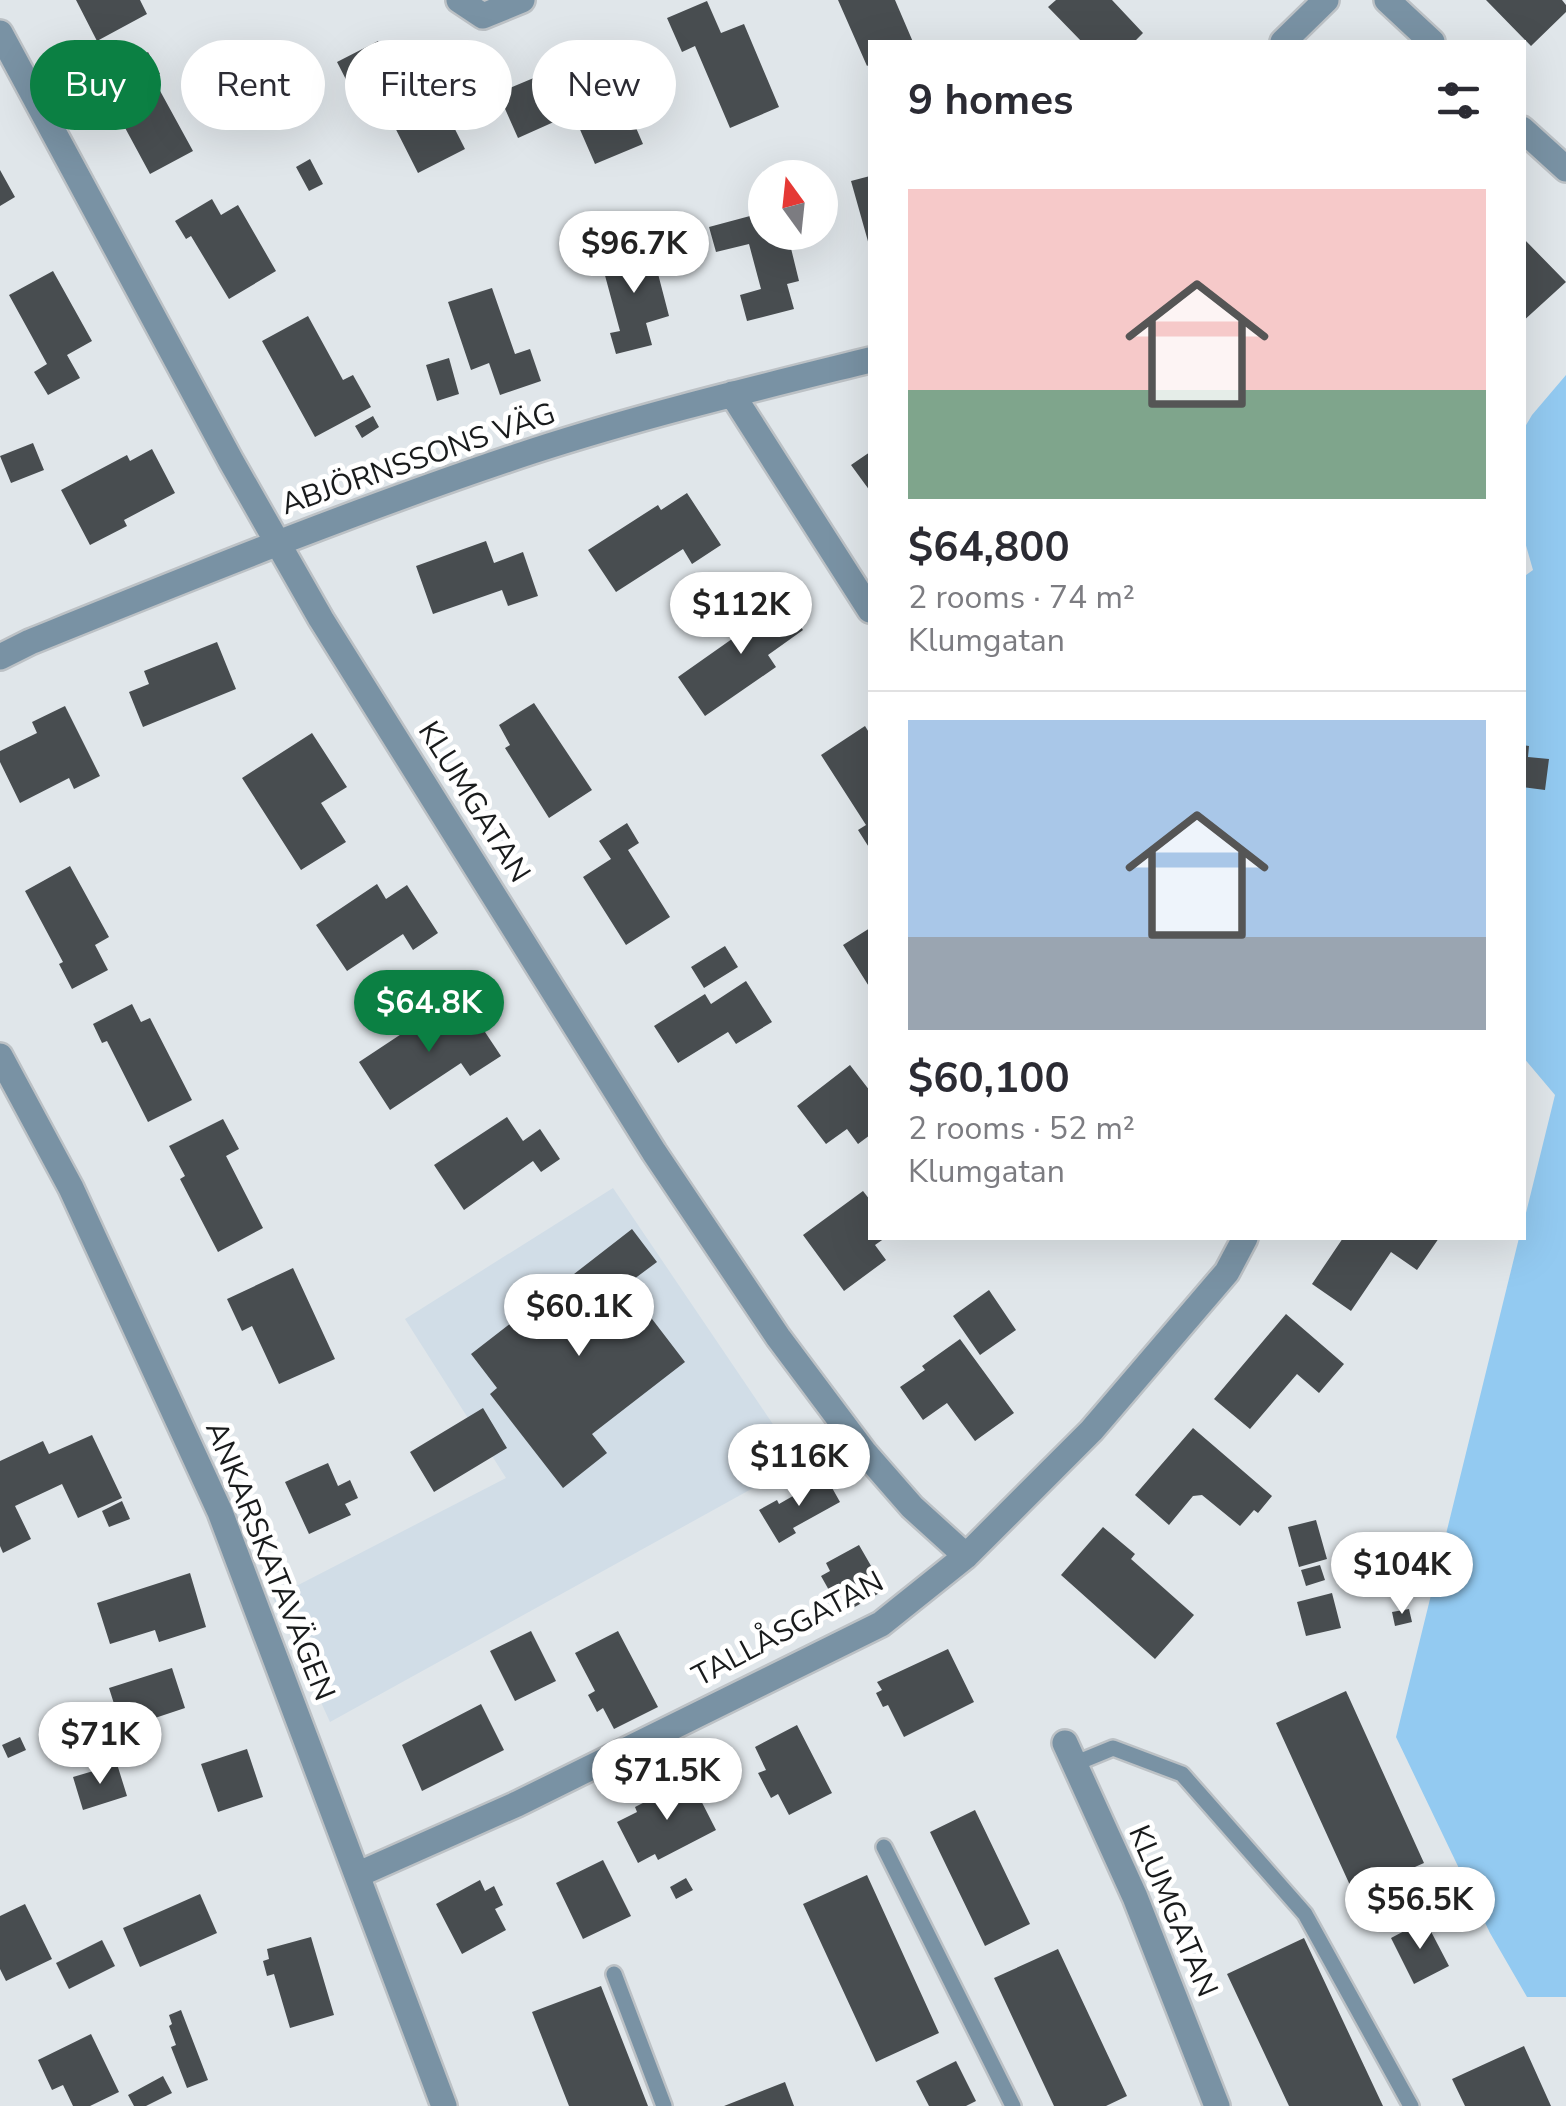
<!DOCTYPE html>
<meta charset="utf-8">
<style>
:root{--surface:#fff;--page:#f7f7f7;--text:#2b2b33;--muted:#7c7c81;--line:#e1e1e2;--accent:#0b8043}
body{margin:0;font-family:"Nunito Sans",sans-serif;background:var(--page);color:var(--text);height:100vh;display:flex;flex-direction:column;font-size:38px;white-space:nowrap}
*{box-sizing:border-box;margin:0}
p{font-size:32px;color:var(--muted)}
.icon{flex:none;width:55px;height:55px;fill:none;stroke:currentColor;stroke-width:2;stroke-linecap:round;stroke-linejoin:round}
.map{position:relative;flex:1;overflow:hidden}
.side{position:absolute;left:868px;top:40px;width:658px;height:1200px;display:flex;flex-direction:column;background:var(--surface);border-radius:0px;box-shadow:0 10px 40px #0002}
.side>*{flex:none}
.top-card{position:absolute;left:30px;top:40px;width:688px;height:90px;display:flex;gap:20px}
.needle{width:65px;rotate:345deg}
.fabs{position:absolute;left:748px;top:160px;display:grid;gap:20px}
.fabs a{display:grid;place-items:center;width:90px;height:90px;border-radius:50%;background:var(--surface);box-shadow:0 10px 40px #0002;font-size:50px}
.price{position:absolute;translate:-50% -85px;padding:0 22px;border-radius:35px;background:#fff;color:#222;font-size:32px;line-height:65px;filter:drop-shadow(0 2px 5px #0008)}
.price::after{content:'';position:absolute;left:50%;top:60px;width:30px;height:22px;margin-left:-15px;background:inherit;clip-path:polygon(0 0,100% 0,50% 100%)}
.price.selected{background:var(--accent);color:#fff}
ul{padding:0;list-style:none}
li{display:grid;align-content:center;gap:20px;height:530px;padding:0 40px}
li+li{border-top:2px solid var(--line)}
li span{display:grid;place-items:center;height:310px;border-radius:0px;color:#555}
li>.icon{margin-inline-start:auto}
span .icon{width:180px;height:180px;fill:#fffc;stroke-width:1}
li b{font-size:42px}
h2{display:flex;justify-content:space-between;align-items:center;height:120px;padding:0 40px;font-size:42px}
.chip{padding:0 35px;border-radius:45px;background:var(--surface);box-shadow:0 10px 40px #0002;font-size:35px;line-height:90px}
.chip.selected{background:var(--accent);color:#fff}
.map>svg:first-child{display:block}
</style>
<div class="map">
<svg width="1566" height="2106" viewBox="0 0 1566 2106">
<rect width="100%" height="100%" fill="#e0e6ea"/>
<path fill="#d1dde7" d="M613,1188l174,257 15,16 -472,261 -57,-124 233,-120 -101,-159z"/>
<path fill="#93caf1" d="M1566,375v1622h-39l-37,-64 -94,-196 123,-499h3l1,-13 32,-130 -33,-39v-478l11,-8 -10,-35 -1,-103 10,-17z"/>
<path fill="#484d50" d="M76,0h64l7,14 -50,27z
M838,0h57l18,42h-43v22l-3,2z
M1056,0h56l31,33 -7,7 2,2h-56l-34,-35z
M1486,0h76l4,5v7l-35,34z
M707,1l14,32 23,-9 35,83 -49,21 -35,-82 -13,6 -15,-34z
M378,41l19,38 26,-13 42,83 -47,24 -41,-81 -20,9 -20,-39z
M148,52l12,22 -7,4 40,73 -43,23 -40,-74 18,-9 -12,-22z
M609,65l34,79 -48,20 -34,-78z
M536,77l20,44 -38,17 -20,-45z
M310,159l13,25 -14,7 -13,-24z
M0,170l15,27 -15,9z
M870,176v69h-1l-18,-64z
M212,199l9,16 17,-10 38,66 -47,28 -38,-63 -5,3 -11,-18z
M765,212v20h22l12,49 -12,3 7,25 -47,12 -7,-26 21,-6 -12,-45 -33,8 -7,-25z
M1522,237l44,45 -44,40z
M650,243l19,73 -23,7 6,22 -36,9 -6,-21 10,-2 -20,-74z
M53,271l39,70 -25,14 13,23 -32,17 -14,-23 13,-8 -38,-69z
M492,288l23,66 15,-5 11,32 -41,14 -11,-32 -18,7 -23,-68z
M308,316l35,64 10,-5 18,32 -56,30 -53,-96z
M449,358l10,36 -22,7 -11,-36z
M373,416l6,11 -17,11 -7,-12z
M33,443l11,27 -33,13 -11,-27z
M152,449l23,44 -51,27 3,6 -37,19 -29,-55 66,-35 3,6z
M870,452v39l-19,-26z
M687,493l34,52 -29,19 -9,-15 -67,43 -28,-42 70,-45 3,5z
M486,541l8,22 29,-11 15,44 -30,10 -6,-16 -69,24 -17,-48z
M777,594l26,36 -35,25 8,12 -71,49 -27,-39 71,-50 -7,-10z
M217,642l19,47 -93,38 -14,-35 20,-8 -5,-13z
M534,703l58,87 -43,28 -44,-70 5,-3 -11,-20z
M65,706l35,70 -26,13 -5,-11 -49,25 -20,-41v-11l37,-18 -5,-11z
M865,726l5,8v115l-12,-19 8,-5 -45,-70z
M312,733l35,54 -26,16 25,39 -45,28 -59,-92z
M1522,745l7,1 -1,11 21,2 -4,31 -23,-3z
M627,823l12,20 -11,7 42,67 -44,28 -43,-68 28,-18 -12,-18z
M70,866l39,71 -14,8 13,25 -36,19 -13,-25 4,-2 -38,-71z
M377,884l9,15 21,-14 31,48 -25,17 -10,-16 -56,37 -31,-46z
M870,928v60l-27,-43z
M725,946l13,21 -34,21 -13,-21z
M746,981l26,41 -36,22 -8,-12 -50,31 -24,-37 51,-32 6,10z
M132,1004l9,18 9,-4 42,82 -44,22 -41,-81 -5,2 -9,-19z
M467,1005l34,51 -31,20 -9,-13 -71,47 -31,-48 74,-49 7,10z
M850,1065l20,26v44l-12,9 -11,-15 -21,15 -29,-38z
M507,1117l16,24 17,-12 20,30 -19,13 -8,-11 -69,49 -30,-45z
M223,1119l16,30 -13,7 37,72 -45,24 -38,-73 5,-3 -16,-30z
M863,1191l7,9v38h15l-10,7 11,15 -42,31 -41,-56z
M632,1229l25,33 -31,23 59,77 -93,72 15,19 -44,35 -73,-94 7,-6 -26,-34z
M1343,1238h96l-22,32 -26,-18 -40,59 -39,-27z
M293,1268l42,91 -56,25 -27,-58 -10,5 -15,-32z
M989,1290l27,40 -36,25 -27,-39z
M1286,1314l58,50 -25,29 -22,-19 -47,55 -36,-30z
M960,1339l54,74 -39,28 -28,-38 -24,17 -23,-33 25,-17 -3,-4z
M483,1408l24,40 -73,44 -24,-40z
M1193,1428l79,68 -14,17 -4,-3 -14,16 -38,-31 -9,1 -24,29 -34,-30z
M92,1435l30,63 -44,20 -16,-34 -47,22 16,33 -28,14 -3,-7v-85l43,-20 6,13z
M328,1463l10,23 12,-6 8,18 -13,6 6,11 -42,19 -24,-52z
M826,1477l14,25 -47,26 3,5 -17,10 -20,-33 18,-10 2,4z
M122,1501l8,18 -21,8 -7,-16z
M1316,1520l11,39 -28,8 -11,-40z
M1103,1527l32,27 -4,5 63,56 -39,44 -94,-84z
M859,1545l26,45 -34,19 -13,-22 -8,5 -9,-16 9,-5 -4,-8z
M1320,1565l5,15 -19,6 -5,-16z
M190,1573l16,54 -47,15 -4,-12 -45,14 -13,-41z
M1332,1593l9,35 -35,8 -9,-34z
M1409,1609l3,13 -17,4 -3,-14z
M531,1631l25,50 -41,20 -25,-50z
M618,1631l40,76 -44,22 -11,-21 -6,4 -9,-17 7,-4 -20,-38z
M948,1649l26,53 -70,35 -16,-32 -5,2 -7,-14 6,-3 -5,-8z
M172,1668l13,40 -63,21 -13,-41z
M1346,1691l78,172 -70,31 -78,-171z
M481,1704l23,46 -82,41 -20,-46z
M797,1725l35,68 -43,22 -11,-21 -7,4 -13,-25 8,-3 -11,-23z
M20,1737l6,13 -18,8 -6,-13z
M247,1749l16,48 -45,15 -17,-48z
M117,1764l10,32 -44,14 -10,-33z
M690,1779l26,51 -58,30 -3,-6 -17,9 -21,-41 20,-10 -2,-5z
M975,1810l55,114 -45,22 -55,-114z
M603,1860l28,56 -48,23 -27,-56z
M867,1875l72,158 -63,29 -73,-158z
M686,1878l7,12 -17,9 -6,-12z
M480,1880l5,11 9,-5 9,19 -8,4 11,21 -44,24 -26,-50z
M200,1894l17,39 -77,34 -17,-39z
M25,1904l27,55 -46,22 -6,-12v-53z
M1425,1920l24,46 -35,18 -23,-46z
M311,1937l23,78 -44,13 -16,-54 -7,2 -4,-15 6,-2 -2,-10z
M1304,1938l79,168h-94l-62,-132z
M102,1940l13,26 -46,23 -13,-26z
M1058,1949l69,147 -21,10h-52l-60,-128z
M601,1986l47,120h-79l-37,-94z
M181,2010l27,70 -21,8 -16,-41 5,-2 -7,-19 3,-2 -3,-9z
M91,2034l28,58 -29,14h-17l-10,-21 -11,5 -14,-30z
M1524,2046l27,60h-86l-13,-27z
M956,2061l20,40 -10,5h-37l-13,-25z
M163,2076l9,17 -26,13h-12l-6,-11z
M785,2082l9,24h-70z"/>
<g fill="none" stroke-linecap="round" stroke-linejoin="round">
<g stroke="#bcc1c5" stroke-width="20">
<path id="lane" d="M1074,1764l39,-16 69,26 123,140 106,192
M884,1847l129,259
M614,1974l50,132"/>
</g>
<g stroke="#bcc1c5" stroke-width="30">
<path id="street" d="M459,0l24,16 39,-16
M1387,0l45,42
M0,33l231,428 90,158 333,533 124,185 86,115 48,55 54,49
M1283,42l43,-42
M1522,129l44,40
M732,394l138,216
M0,657l30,-15c166,-67 333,-135 503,-191 111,-36 224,-63 337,-91
M0,1056l71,132 149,324 224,594
M1065,1743l70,154 82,209
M357,1875l160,-71 364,-180 85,-68 125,-125 136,-159 18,-34"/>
</g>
<use href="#lane" stroke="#7992a4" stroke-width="15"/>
<use href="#street" stroke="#7992a4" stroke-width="25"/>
</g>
<g text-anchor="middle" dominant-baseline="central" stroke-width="10" stroke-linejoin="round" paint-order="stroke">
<g font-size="30" fill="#191b1c" stroke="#fff">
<text transform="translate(418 459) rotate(-19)">ABJÖRNSSONS VÄG</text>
<text transform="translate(474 802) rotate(58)">KLUMGATAN</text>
<text transform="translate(270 1561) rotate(68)">ANKARSKATAVÄGEN</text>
<text transform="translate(788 1629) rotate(-28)">TALLÅSGATAN</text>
<text transform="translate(1173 1911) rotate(67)">KLUMGATAN</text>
</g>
</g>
</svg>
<div class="fabs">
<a><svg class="needle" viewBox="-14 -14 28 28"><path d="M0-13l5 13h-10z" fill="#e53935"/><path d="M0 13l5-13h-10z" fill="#7c7c81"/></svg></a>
</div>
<b class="price" style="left:634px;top:296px">$96.7K</b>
<b class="price" style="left:741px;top:657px">$112K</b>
<b class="price selected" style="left:429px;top:1055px">$64.8K</b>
<b class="price" style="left:579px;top:1359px">$60.1K</b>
<b class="price" style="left:799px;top:1509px">$116K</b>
<b class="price" style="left:1402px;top:1617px">$104K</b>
<b class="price" style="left:100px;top:1787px">$71K</b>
<b class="price" style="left:667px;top:1823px">$71.5K</b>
<b class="price" style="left:1420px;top:1952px">$56.5K</b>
<div class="top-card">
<a class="chip selected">Buy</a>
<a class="chip">Rent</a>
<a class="chip">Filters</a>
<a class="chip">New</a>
</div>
<section class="side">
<h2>9 homes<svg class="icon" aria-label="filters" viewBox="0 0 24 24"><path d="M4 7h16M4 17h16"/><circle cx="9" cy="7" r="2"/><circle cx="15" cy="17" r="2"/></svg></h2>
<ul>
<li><span style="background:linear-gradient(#f6c9c9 65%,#7fa58c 0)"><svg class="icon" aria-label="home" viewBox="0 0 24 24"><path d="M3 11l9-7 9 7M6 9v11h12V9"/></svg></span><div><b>$64,800</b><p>2 rooms · 74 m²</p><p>Klumgatan</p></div></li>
<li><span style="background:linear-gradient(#a9c7e8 70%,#9aa5b1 0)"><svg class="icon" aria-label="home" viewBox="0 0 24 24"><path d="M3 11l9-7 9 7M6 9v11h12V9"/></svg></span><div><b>$60,100</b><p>2 rooms · 52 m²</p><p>Klumgatan</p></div></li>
</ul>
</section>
</div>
